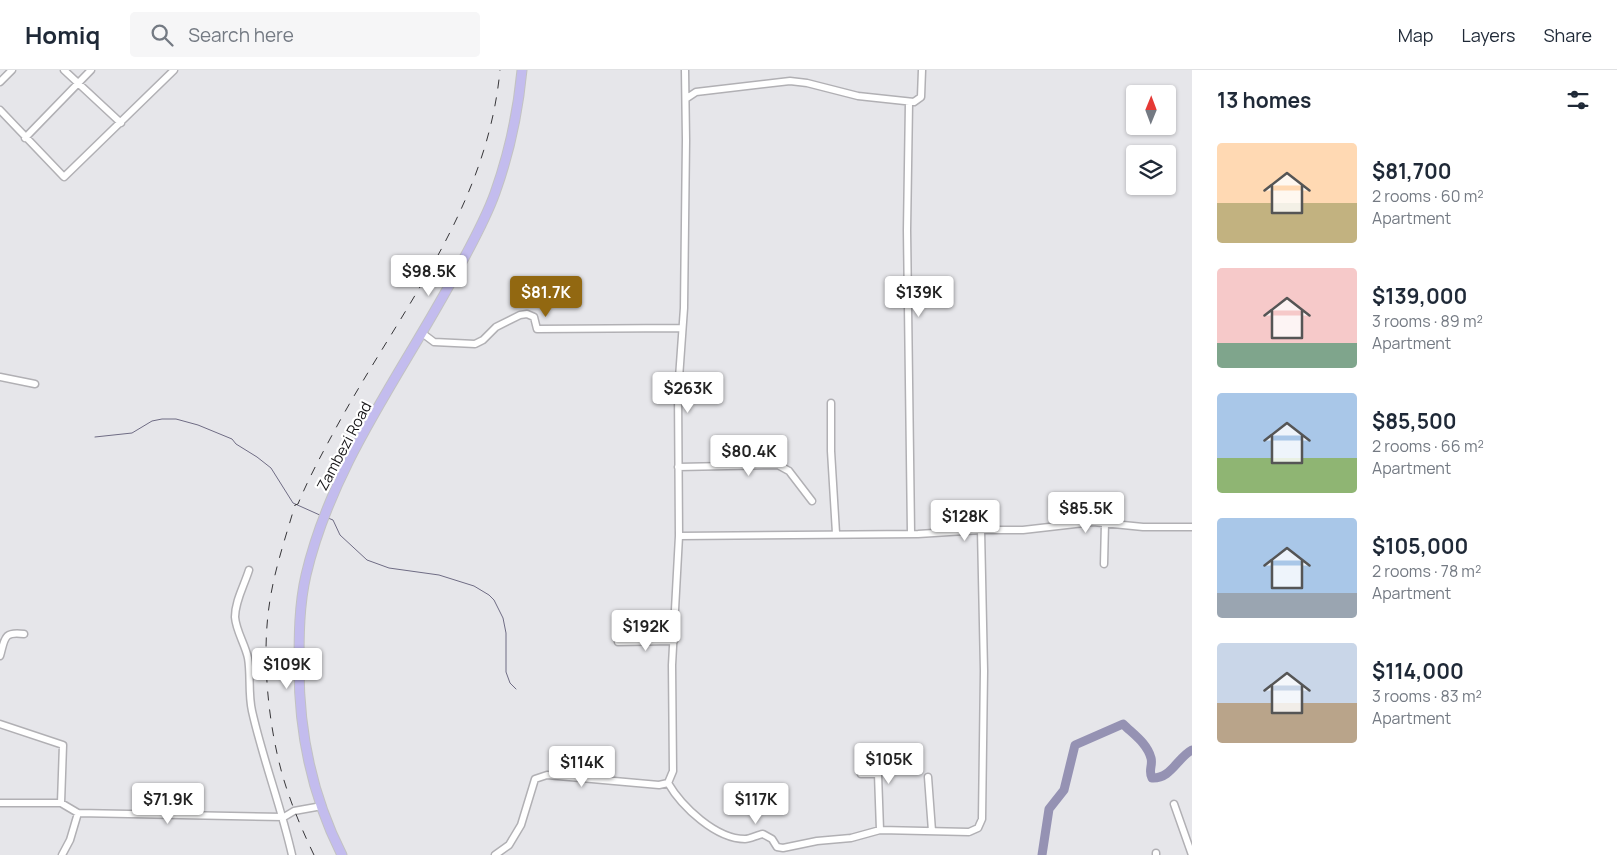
<!DOCTYPE html>
<meta charset="utf-8">
<style>
:root{--surface:#fff;--page:#f6f6f7;--text:#1f2937;--muted:#747a83;--line:#e0e1e3;--accent:#926811}
body{margin:0;font-family:Manrope,sans-serif;background:var(--page);color:var(--text);height:100vh;display:flex;flex-direction:column;font-size:19px;white-space:nowrap}
*{box-sizing:border-box;margin:0}
p{font-size:16px;color:var(--muted)}
.icon{flex:none;width:28px;height:28px;fill:none;stroke:currentColor;stroke-width:2;stroke-linecap:round;stroke-linejoin:round}
.map{position:relative;flex:1;overflow:hidden}
.details{display:flex;flex-direction:column;background:var(--surface);width:425px}
.details>*{flex:none}
.needle{width:32px;rotate:1deg}
.buttons{position:absolute;left:1126px;top:15px;display:grid;gap:10px}
.buttons a{display:grid;place-items:center;width:50px;height:50px;border-radius:5px;background:var(--surface);box-shadow:0 1px 4px #0004;font-size:25px}
.price{position:absolute;translate:-50% -42px;padding:0 11px;border-radius:5px;background:#fff;color:#222;font-size:16px;line-height:32px;filter:drop-shadow(0 1px 2px #0008)}
.price::after{content:'';position:absolute;left:50%;top:30px;width:15px;height:11px;margin-left:-8px;background:inherit;clip-path:polygon(0 0,100% 0,50% 100%)}
.price.current{background:var(--accent);color:#fff}
ul{padding:0;list-style:none}
li{display:flex;align-items:center;gap:15px;height:125px;padding:0 25px}
li span{display:grid;place-items:center;flex:none;width:140px;height:100px;border-radius:5px;color:#555}
li>.icon{margin-inline-start:auto}
span .icon{width:60px;height:60px;fill:#fffc;stroke-width:1}
li b{font-size:21px}
h2{display:flex;justify-content:space-between;align-items:center;height:60px;padding:0 25px;font-size:21px}
header{display:flex;align-items:center;gap:30px;box-sizing:border-box;height:70px;padding:0 25px;background:var(--surface);border-bottom:1px solid var(--line)}
header strong{font-size:24px}
nav{display:flex;gap:28px;margin-inline-start:auto;font-size:18px}
.search{width:350px;height:45px;background:var(--page);display:flex;align-items:center;gap:12px;box-sizing:border-box;padding:0 18px;border-radius:5px;color:var(--muted);font-size:19px}
main{display:flex;flex:1;min-height:0}
.map>svg:first-child{display:block}
</style>
<header>
<strong>Homiq</strong>
<div class="search"><svg class="icon" aria-label="search" viewBox="0 0 24 24"><circle cx="10" cy="10" r="6"/><path d="M15 15l6 6"/></svg>Search here</div>
<nav><a>Map</a><a>Layers</a><a>Share</a></nav>
</header>
<main>
<div class="map">
<svg width="1192" height="785" viewBox="0 0 1192 785">
<rect width="100%" height="100%" fill="#e6e6ea"/>
<g fill="none" stroke-linecap="round" stroke-linejoin="round">
<path stroke="#6f6c84" stroke-width="1" d="M95,367l37,-4 20,-12 10,-2h14l22,6 34,14 4,5 21,13 14,11 22,35 29,13
M328,448l5,2 7,15 27,25 22,8 50,7 35,11 15,9 5,5 9,18 3,15v39l4,11 6,6"/>
<path stroke="#9592b3" stroke-width="9" d="M1042,785l7,-46 15,-19 11,-45 48,-21c10,10 24,19 28,34 2,7 -3,13 1,20 19,1 25,-20 40,-28"/>
<g stroke="#b1b0b4" stroke-width="9">
<path id="minor" d="M64,0l57,53
M0,12l12,-12
M687,28l9,-6 94,-11 17,2 51,13 56,6 7,-5 1,-27
M909,33l-2,127 4,303
M0,40l64,67 110,-107
M25,68l66,-68
M422,263l12,9 41,2 8,-4 13,-13 24,-12 7,-1 7,3 3,12 145,-1
M0,307l35,7
M831,333v48l5,82
M678,397l100,-2 11,6 23,30
M981,460h42l70,-8 50,5h49
M1104,494l1,-41
M249,500c-5,16 -14,31 -14,47 1,14 10,27 13,41 3,17 0,35 4,53 11,49 29,95 40,144
M618,572l56,-1
M0,586c5,-17 3,-25 24,-22
M0,654l63,21 -2,58
M861,704h17l2,56
M928,707l4,54
M668,713c14,24 48,56 77,56 5,0 12,-4 18,-5l9,5 5,8 6,1 34,-7 34,-3 29,-8 89,2 9,-4 4,-9 2,-148 -3,-141 -63,4 -239,2
M0,733h61l17,10 206,4 10,-6 28,-5
M1174,734l18,51
M1156,783v2
M62,785l8,-15 8,-27
M495,785l14,-10 12,-20 14,-46 12,-4 112,10 9,-2 5,-12 -1,-106 7,-129 -1,-144 6,-84 2,-168 -1,-70"/>
</g>
<g stroke="#c2c2c2" stroke-width="11">
<path id="major" d="M342,785c-30,-59 -43,-122 -43,-188 0,-30 0,-62 7,-92 26,-111 97,-203 150,-302 14,-26 29,-52 39,-80 14,-39 23,-81 27,-123"/>
</g>
<use href="#minor" stroke="#fff" stroke-width="6"/>
<use href="#major" stroke="#c3bcee" stroke-width="9"/>
<path stroke="#363538" stroke-width="1" stroke-dasharray="9 9" stroke-linecap="butt" d="M314,785c-12,-25 -23,-51 -31,-78 -15,-52 -22,-123 -13,-177 5,-32 16,-64 25,-95l3,-1c11,-27 25,-52 39,-78 64,-117 150,-218 163,-356"/>
</g>
<g text-anchor="middle" dominant-baseline="central" stroke-width="4.5" stroke-linejoin="round" paint-order="stroke">
<g font-size="15" fill="#151416" stroke="#fff">
<text transform="translate(344 376) rotate(-62)">Zambezi Road</text>
</g>
</g>
</svg>
<div class="buttons">
<a><svg class="needle" viewBox="-14 -14 28 28"><path d="M0-13l5 13h-10z" fill="#e53935"/><path d="M0 13l5-13h-10z" fill="#747a83"/></svg></a>
<a><svg class="icon" aria-label="layers" viewBox="0 0 24 24"><path d="M12 4l9 5-9 5-9-5zM3 14l9 5 9-5"/></svg></a>
</div>
<b class="price" style="left:429px;top:227px">$98.5K</b>
<b class="price current" style="left:546px;top:248px">$81.7K</b>
<b class="price" style="left:919px;top:248px">$139K</b>
<b class="price" style="left:688px;top:344px">$263K</b>
<b class="price" style="left:749px;top:407px">$80.4K</b>
<b class="price" style="left:1086px;top:464px">$85.5K</b>
<b class="price" style="left:965px;top:472px">$128K</b>
<b class="price" style="left:646px;top:582px">$192K</b>
<b class="price" style="left:287px;top:620px">$109K</b>
<b class="price" style="left:889px;top:715px">$105K</b>
<b class="price" style="left:582px;top:718px">$114K</b>
<b class="price" style="left:168px;top:755px">$71.9K</b>
<b class="price" style="left:756px;top:755px">$117K</b>
</div>
<section class="details">
<h2>13 homes<svg class="icon" aria-label="filters" viewBox="0 0 24 24"><path d="M4 7h16M4 17h16"/><circle cx="9" cy="7" r="2"/><circle cx="15" cy="17" r="2"/></svg></h2>
<ul>
<li><span style="background:linear-gradient(#ffd9b3 60%,#c2b280 0)"><svg class="icon" aria-label="home" viewBox="0 0 24 24"><path d="M3 11l9-7 9 7M6 9v11h12V9"/></svg></span><div><b>$81,700</b><p>2 rooms · 60 m²</p><p>Apartment</p></div></li>
<li><span style="background:linear-gradient(#f6c9c9 75%,#7fa58c 0)"><svg class="icon" aria-label="home" viewBox="0 0 24 24"><path d="M3 11l9-7 9 7M6 9v11h12V9"/></svg></span><div><b>$139,000</b><p>3 rooms · 89 m²</p><p>Apartment</p></div></li>
<li><span style="background:linear-gradient(#a9c7e8 65%,#8fb573 0)"><svg class="icon" aria-label="home" viewBox="0 0 24 24"><path d="M3 11l9-7 9 7M6 9v11h12V9"/></svg></span><div><b>$85,500</b><p>2 rooms · 66 m²</p><p>Apartment</p></div></li>
<li><span style="background:linear-gradient(#a9c7e8 75%,#9aa5b1 0)"><svg class="icon" aria-label="home" viewBox="0 0 24 24"><path d="M3 11l9-7 9 7M6 9v11h12V9"/></svg></span><div><b>$105,000</b><p>2 rooms · 78 m²</p><p>Apartment</p></div></li>
<li><span style="background:linear-gradient(#c9d6e8 60%,#b9a48a 0)"><svg class="icon" aria-label="home" viewBox="0 0 24 24"><path d="M3 11l9-7 9 7M6 9v11h12V9"/></svg></span><div><b>$114,000</b><p>3 rooms · 83 m²</p><p>Apartment</p></div></li>
</ul>
</section>
</main>
